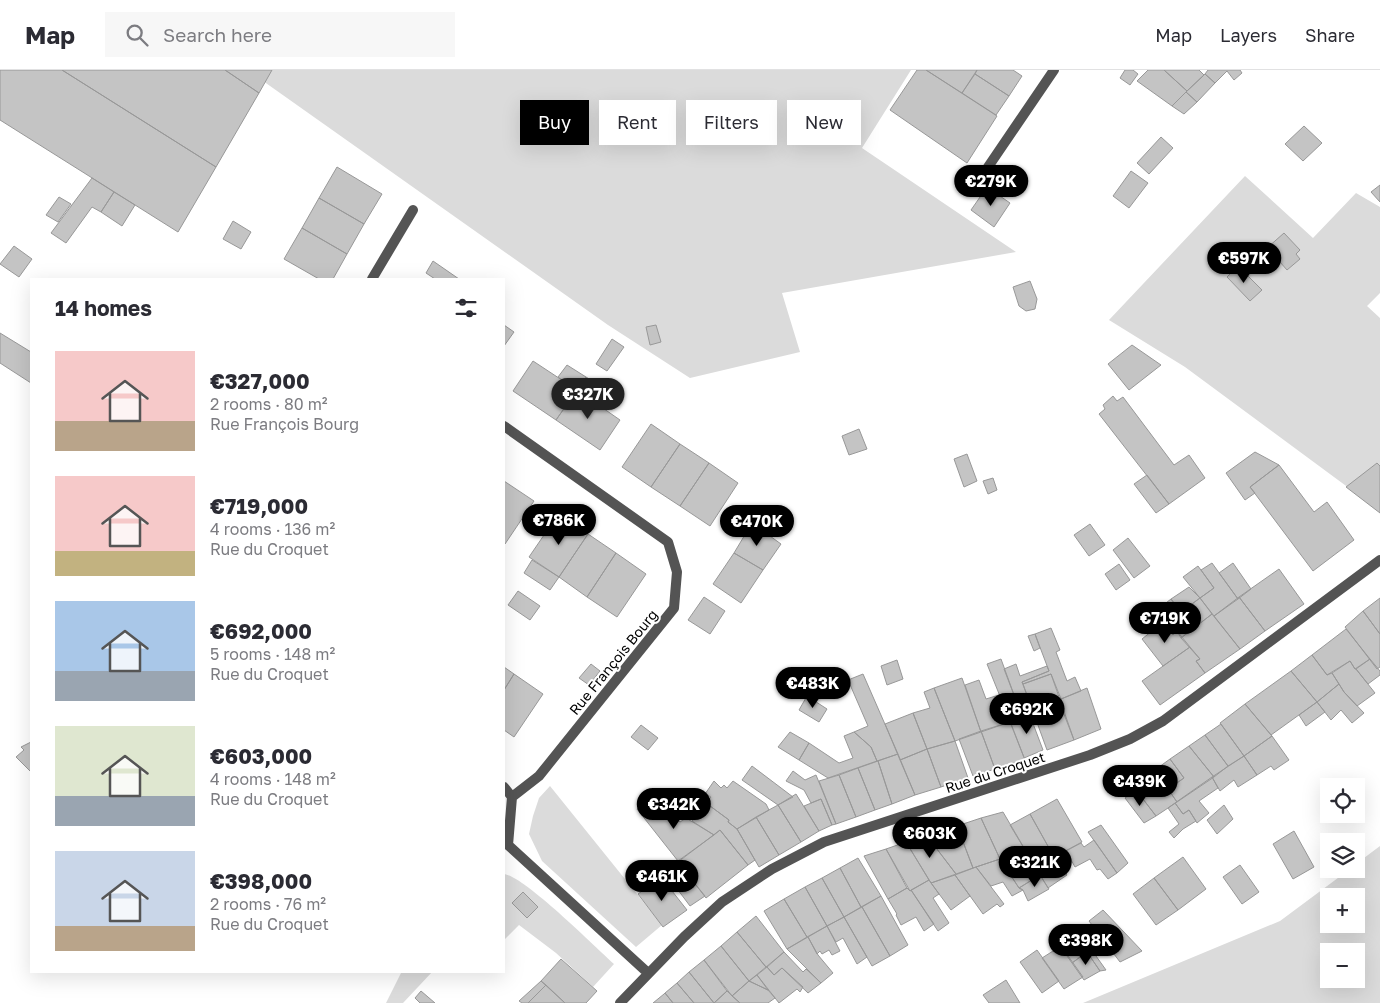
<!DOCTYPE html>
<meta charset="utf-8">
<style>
:root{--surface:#fff;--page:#f7f7f7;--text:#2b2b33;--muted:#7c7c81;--line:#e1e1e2;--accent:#000}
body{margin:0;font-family:"Golos Text",sans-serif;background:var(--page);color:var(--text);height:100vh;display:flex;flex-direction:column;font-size:19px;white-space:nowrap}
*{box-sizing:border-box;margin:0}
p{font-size:16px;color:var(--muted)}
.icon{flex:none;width:28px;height:28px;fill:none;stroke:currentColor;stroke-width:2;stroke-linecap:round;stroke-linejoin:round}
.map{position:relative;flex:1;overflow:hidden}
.drawer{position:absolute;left:30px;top:208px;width:475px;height:695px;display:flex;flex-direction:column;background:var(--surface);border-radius:0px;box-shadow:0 5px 20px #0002}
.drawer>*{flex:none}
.top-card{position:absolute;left:520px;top:30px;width:475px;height:45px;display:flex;gap:10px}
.buttons{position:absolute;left:1320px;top:708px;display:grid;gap:10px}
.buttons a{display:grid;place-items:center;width:45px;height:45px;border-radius:0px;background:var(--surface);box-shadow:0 5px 20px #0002;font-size:25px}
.price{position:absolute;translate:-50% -42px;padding:0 11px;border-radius:18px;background:var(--accent);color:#fff;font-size:16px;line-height:32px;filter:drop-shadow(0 1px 2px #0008)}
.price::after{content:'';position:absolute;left:50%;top:30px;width:15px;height:11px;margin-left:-8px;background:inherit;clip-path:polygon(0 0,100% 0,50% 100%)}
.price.selected{background:#222;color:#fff}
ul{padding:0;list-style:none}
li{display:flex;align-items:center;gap:15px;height:125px;padding:0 25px}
li span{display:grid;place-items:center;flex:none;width:140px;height:100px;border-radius:0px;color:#555}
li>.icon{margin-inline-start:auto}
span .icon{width:60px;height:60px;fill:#fffc;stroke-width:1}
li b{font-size:21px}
h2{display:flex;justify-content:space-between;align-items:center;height:60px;padding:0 25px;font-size:21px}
.chip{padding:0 18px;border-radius:0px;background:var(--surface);box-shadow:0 5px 20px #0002;font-size:18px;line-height:45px}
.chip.selected{background:var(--accent);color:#fff}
header{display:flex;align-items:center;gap:30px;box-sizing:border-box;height:70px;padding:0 25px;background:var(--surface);border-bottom:1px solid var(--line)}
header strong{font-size:24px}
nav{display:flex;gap:28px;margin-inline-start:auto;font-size:18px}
.search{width:350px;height:45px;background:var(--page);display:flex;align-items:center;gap:12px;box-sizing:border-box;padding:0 18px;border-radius:0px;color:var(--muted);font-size:19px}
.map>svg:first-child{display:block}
</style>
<header>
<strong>Map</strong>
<div class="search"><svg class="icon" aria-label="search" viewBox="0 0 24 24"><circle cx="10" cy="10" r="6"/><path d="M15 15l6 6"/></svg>Search here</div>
<nav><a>Map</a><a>Layers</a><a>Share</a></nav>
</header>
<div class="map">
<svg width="1380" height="933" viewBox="0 0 1380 933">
<rect width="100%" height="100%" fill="#fff"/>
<path fill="#dbdbdb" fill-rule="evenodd" d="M271,0h640l-49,78 154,104 -234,41 18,59 -110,26 -82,-53 -345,-244z
M1245,106l68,62 43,-45 24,14v86l-13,13 13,12v193l-195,-144 -76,-47z
M550,716l112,139 -26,22 -94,-86 -13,-27 4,-18 6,-18z
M1380,776v157h-297l197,-82 70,-52h6v-5zM1356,826v28h-27v-28zM1356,881v28h-27v-28z
M504,804c21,3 90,72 110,90l-21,23 -37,-34 -37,-28 -15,15z
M402,901h31l-30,32h-17z"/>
<path fill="#c4c4c4" stroke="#989898" d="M0,0h62l154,97 -38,65 -178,-112z
M62,0h163l34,23 -43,74z
M225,0h47l-13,23z
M917,0h9l71,46 -30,47 -77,-53z
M926,0h51l-15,23z
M977,0h36l9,6 -13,20 -34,-22z
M1125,0h8l5,4 -8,11 -10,-7z
M1148,0h16l23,21 -15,15 -35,-25z
M1164,0h35l5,5 -17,16z
M1208,0h32l2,3 -8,7 -7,-9 -12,12 -10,-9z
M975,4l34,22 -13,19 -34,-22z
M1205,4l10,9 -18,19 -11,-10z
M1186,22l11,10 -13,12 -12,-8z
M1304,56l18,17 -19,18 -18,-17z
M1161,67l12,11 -24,26 -12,-11z
M337,97l45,27 -18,30 -45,-26z
M1131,101l17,12 -19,25 -16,-12z
M92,108l22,14 -13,20 -9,-5 -26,36 -15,-10z
M1380,115v17l-9,-10z
M987,117l23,16 -16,24 -23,-17z
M114,122l21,13 -13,21 -21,-14z
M59,127l12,7 -13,18 -12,-7z
M319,128l45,26 -17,30 -45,-26z
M233,151l18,11 -10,17 -18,-10z
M302,158l45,26 -14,25h-14l-35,-20z
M1284,163l16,17 -4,4 4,5 -13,11 -7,-8 -9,9 -13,-15z
M14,176l18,13 -13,18 -19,-13z
M433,191l26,18h-24l-9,-6z
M1238,196l24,24 -12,11 -23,-24z
M1030,211l7,18 -2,10 -9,2 -7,-5 -6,-19z
M504,255l10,7 -10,14z
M656,255l5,17 -11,3 -4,-18z
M0,263l31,19v31l-31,-20z
M612,269l12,8 -17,24 -11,-7z
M1132,275l29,20 -32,25 -21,-26z
M533,291l44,29 -21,30 -43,-29z
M567,295l19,12 -9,13 -19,-13z
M586,307l20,13 -10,14 -19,-14z
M577,320l43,30 -20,30 -44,-30z
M1113,326l4,5 6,-4 51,68 15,-10 16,23 -36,26 -70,-90 6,-5 -2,-4z
M651,354l29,20 -29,43 -29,-20z
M859,359l8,20 -18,6 -7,-19z
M680,374l29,19 -29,43 -29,-19z
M1255,382l24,13 -29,22 5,6 -10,7 -19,-27z
M967,384l10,27 -13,6 -10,-28z
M709,393l29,20 -28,43 -30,-20z
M1377,393l3,3v47l-34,-26z
M1279,395l35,47 13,-10 27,38 -41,31 -63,-84z
M1147,405l22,29 -13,9 -22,-29z
M993,408l4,12 -9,4 -5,-13z
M504,411l30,20 -29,43 -1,-1z
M557,446l8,3 23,15 -29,43 -30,-20z
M752,453l29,21 -18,26 -29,-17z
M1090,454l15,21 -16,11 -15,-21z
M588,464l28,19 -29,44 -28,-20z
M1128,468l22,28 -16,12 -21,-28z
M616,483l30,21 -29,43 -30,-20z
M734,483l29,17 -22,33 -28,-19z
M532,490l27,17 -9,13 -26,-17z
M1212,493l26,36 -24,17 -14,-18 14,-10 -13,-18z
M1233,493l18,26 -13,10 -19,-26z
M1119,494l11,16 -14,10 -11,-16z
M1198,496l16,22 -14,10 -17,-21z
M1279,499l25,35 -39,27 -26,-34z
M1189,517l11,11 -19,14 -10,-13z
M518,521l22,15 -10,14 -22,-15z
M704,527l21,14 -15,23 -22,-14z
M1239,527l26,34 -25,18 -26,-33z
M1200,528l12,16 -31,24 -4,-7 -4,4 -16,-25 14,-11 10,13z
M1380,528v36l-17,-23z
M1363,541l17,23v33l-3,2 -32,-42z
M1212,544l28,35 -35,24 -9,-12 4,-2 -19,-21z
M1163,552l10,13 4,-4 13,16 -27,19 -21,-27z
M1051,558l9,22 -4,2 11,29 8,-4 6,14 -20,8 -10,-25 -28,10 -1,-2 27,-11 -14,-37z
M1346,559l24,30 -15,10 -5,-8 -23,14 -15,-20z
M1035,564l5,14 -6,3 -6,-15z
M1190,577l10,12 -4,2 9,12 -45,32 -18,-24z
M1312,585l15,20 5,-2 7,11 -22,18 -26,-31z
M1001,589l16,44 11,-5 5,14 -23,9 -23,-57z
M1370,589l10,12v4l-12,9 -12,-15z
M897,590l6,19 -16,6 -6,-19z
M1350,591l5,8h1l19,24 -18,13 -13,-14 -12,-19z
M591,594l9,7 -11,14 -10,-7z
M1016,594l4,12 27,-10 2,5 -27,11 6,16 -11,5 -13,-34z
M504,597l10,7 -10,16z
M1291,601l26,31 -46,33 -26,-31z
M514,604l29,20 -29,43 -10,-7v-40z
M863,604l35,80 -21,7 -6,-14 -17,-15 14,-6 -20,-46z
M1051,604l23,66 -27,10 -24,-66z
M962,608l19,54 -26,9 -21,-53z
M979,610l7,19 13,-4 11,27 -29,10 -16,-47z
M1339,614l5,8 20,21 -12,10 -11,-13 -10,10 -14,-18z
M934,618l21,53 -28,8 -14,-36 17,-5 -6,-16z
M1087,618l14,41 -27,11 -12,-31h2l-3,-10z
M807,626l20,13 -8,13 -20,-12z
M1317,632l8,10 -19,14 -7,-11z
M1245,634l27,32 -28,20 -24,-33z
M913,643l14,36 -27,11 -15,-36z
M1029,643l14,37 -19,8 1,2 -15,-39z
M1010,652l15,38 -30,9 -14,-38z
M1221,654l23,32 -16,10 -23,-31z
M641,655l17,13 -10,12 -17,-13z
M981,661l14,38 -22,7 -14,-37z
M790,662l19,11 -10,17 -21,-13z
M854,662l17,15 6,14 -49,17 -29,-18 10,-17 30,20 14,-5 -9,-22z
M1205,665l23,31 -14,11 -25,-31z
M1272,666l17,24 -15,10 -3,-4 -14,9 -13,-19z
M955,671l13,37 -27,9 -14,-38z
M31,672v30l-15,-15 8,-7 -3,-3z
M1189,676l25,31 -37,25 -9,-13 16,-11 -14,-19z
M927,679l14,38 -26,8 -15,-35z
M898,684l17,41 -23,9 -14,-43z
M1244,686l13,19 -19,12 -4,-7 -14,11 -8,-14z
M1170,689l14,19 -16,11 9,13 -21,14 -23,-30z
M878,691l14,43 -17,6 -17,-42z
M752,696l41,31 -15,8 -36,-25z
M858,698l17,42 -19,7 -17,-42z
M793,701l12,9 11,-5 20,49 -4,1 -11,-26 -10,4 -7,-13 -18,-9z
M839,705l17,42 -20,7 -17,-43z
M1212,707l6,11 -19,13 10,12 -12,10 -8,-13 -6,4 -8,-11z
M714,711l7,7 3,-3 3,3 6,-7 33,23 3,6 -32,19 -9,-7 1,-2 -23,-17 5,-6 -6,-3z
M1136,720l20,26 -12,7 -19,-25z
M796,724l23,37 -18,11 -23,-37z
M821,729l11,26 -13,6 -15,-25z
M1057,729l25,43 -28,15 -24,-43z
M649,730l7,3 1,-2 23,21 6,-4 28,17 -36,26 -41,-52z
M706,733l23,17 -1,2 9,7 18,31 -7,5 -28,-35 -6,5 -22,-14z
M1175,733l8,11 6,-4 7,11 -13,8 -9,9 -5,-6 10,-8 -11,-16z
M778,735l23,37 -22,13 -23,-38z
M1224,735l9,14 -16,15 -10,-14z
M1003,742l37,63 -21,13 -19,-29 -19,-41z
M1030,744l28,50 -18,11 -30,-50z
M756,747l23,38 -20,12 -22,-38z
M981,748l19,41 -27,9 -16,-42z
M1101,755l27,38 -11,10 -29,-41z
M957,756l16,42 -17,6 -29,-38z
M720,760l28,35 -42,33 -28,-36z
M1294,761l20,36 -21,12 -20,-35z
M927,766l29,38 -25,9 -25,-41z
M1094,770l23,33 -9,6 -8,-10 -3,1 -7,-11 -15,8 -9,-16 15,-8 3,4z
M906,772l23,38 -19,11 -24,-42z
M886,779l21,39 -19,11 -24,-43z
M1183,787l23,32 -28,21 -24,-32z
M858,788l23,38 -20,11 -21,-39z
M1000,789l19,29 4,2 -11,6 -9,-14 -12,4 -15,-19z
M679,794l26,32 -15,10 -18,-24 6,-4 -7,-8z
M1058,794l9,11 -19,13 -8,-13z
M652,795l9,12 -10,8 -9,-13z
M1240,795l19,27 -17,12 -19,-27z
M976,797l28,37 -4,3 -3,-3 -14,10 -28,-39z
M840,798l21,39 -17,10 -22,-39z
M955,805l15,21 -19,14 -20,-27z
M1040,805l9,14 -21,12 -5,-11 -4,-2z
M661,807l26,33 -24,17 -25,-33z
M822,808l22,39 -17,9 -22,-39z
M1154,808l24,32 -22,15 -23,-31z
M929,810l10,14 -6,4 16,25 -11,8 -27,-41z
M805,817l22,39 -20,11 -23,-38z
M907,818l3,3 1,-1 23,34 -10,7 -8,-14 -15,8 -5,-10 1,-1 -9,-15z
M523,822l15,15 -11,11 -15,-15z
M881,826l27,49 -18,11 -28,-49z
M784,829l23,38 -20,12 -23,-38z
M862,837l28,49 -18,10 -28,-49z
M1103,840l39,41 -22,11 -31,-41z
M756,846l28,36 -18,15 -29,-35z
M844,847l23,40 -10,7 -14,-26 -7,4 -9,-16z
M827,856l13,25 -8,4 -3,-5 -7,4 -2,-3 -3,3 -9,-17z
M1076,858l30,42 -6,1 -13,-19 -15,11 -15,-21z
M737,862l29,35 -17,14 -28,-35z
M808,867l10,18 15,18 -12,10 -34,-34z
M721,876l28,35 -17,15 -28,-36z
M1061,876l22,31 -19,12 -22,-31z
M1037,880l22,31 -17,12 -22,-31z
M784,882l19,20 3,-3 15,14 -13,10 -26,-25 -8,7 -7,-8z
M1087,882l13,19 -16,9 -12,-17z
M561,889l36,32 -11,12h-21l-24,-22z
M704,890l23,31 -13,12 -25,-31z
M767,897l7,8 8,-7 21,19 -3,5 -3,-3 -18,14 -22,-28z
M689,902l25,31h-20l-17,-20z
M757,905l11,15 -19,-9z
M1006,910l14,23h-31l-6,-8z
M541,911l5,4 -18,18h-6l-3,-2z
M749,911l19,9 7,8 -7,5h-28l-8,-7z
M677,913l17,20h-21l-8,-10z
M546,915l19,18h-37z
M421,921l14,12h-15l-5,-5z
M727,921l13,12h-27h1z
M665,923l8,10h-20l11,-9z"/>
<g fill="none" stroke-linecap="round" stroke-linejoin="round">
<path stroke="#545454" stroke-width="10" d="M988,97l66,-97
M372,209l41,-69
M504,356l164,116 9,30 -3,36 -135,168 -27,21
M504,717l8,10 -4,48
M508,775l140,128
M620,933l64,-66 38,-35 50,-33 52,-27 266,-87 40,-16 33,-18 217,-161"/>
</g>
<g text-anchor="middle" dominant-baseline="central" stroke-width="4" stroke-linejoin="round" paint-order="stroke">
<g font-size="14" fill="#000" stroke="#fff">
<text transform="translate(613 592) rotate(-51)">Rue François Bourg</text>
<text transform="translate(995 702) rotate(-18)">Rue du Croquet</text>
</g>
</g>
</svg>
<div class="buttons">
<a><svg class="icon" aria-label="locate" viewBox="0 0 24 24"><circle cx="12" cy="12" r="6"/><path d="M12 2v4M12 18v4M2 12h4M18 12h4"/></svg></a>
<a><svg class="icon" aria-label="layers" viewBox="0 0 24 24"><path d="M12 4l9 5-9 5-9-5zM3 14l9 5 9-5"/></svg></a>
<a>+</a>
<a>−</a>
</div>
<b class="price" style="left:991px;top:137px">€279K</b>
<b class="price" style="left:1244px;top:214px">€597K</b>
<b class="price selected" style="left:588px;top:350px">€327K</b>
<b class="price" style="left:559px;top:476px">€786K</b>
<b class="price" style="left:757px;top:477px">€470K</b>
<b class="price" style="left:1165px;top:574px">€719K</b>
<b class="price" style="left:813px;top:639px">€483K</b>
<b class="price" style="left:1027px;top:665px">€692K</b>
<b class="price" style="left:1140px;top:737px">€439K</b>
<b class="price" style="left:674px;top:760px">€342K</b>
<b class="price" style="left:930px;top:789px">€603K</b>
<b class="price" style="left:1035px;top:818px">€321K</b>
<b class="price" style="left:662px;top:832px">€461K</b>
<b class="price" style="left:1086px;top:896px">€398K</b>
<div class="top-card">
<a class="chip selected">Buy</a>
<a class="chip">Rent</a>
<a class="chip">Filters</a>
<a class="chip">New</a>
</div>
<section class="drawer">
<h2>14 homes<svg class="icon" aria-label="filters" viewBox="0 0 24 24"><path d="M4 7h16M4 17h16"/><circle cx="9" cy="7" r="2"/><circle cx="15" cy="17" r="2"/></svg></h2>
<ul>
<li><span style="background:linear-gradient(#f6c9c9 70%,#b9a48a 0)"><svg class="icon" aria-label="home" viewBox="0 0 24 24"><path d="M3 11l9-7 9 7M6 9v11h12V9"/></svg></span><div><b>€327,000</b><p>2 rooms · 80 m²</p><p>Rue François Bourg</p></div></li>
<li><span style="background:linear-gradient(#f6c9c9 75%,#c2b280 0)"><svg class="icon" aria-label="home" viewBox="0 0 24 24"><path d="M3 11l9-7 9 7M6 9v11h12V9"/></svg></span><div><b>€719,000</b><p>4 rooms · 136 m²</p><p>Rue du Croquet</p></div></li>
<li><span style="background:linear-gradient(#a9c7e8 70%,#9aa5b1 0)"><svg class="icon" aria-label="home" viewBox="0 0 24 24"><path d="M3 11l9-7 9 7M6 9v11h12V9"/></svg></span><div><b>€692,000</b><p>5 rooms · 148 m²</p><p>Rue du Croquet</p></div></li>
<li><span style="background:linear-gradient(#dfe7d0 70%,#9aa5b1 0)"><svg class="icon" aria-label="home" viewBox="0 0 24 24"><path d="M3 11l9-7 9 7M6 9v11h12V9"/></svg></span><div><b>€603,000</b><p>4 rooms · 148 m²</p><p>Rue du Croquet</p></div></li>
<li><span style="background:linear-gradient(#c9d6e8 75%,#b9a48a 0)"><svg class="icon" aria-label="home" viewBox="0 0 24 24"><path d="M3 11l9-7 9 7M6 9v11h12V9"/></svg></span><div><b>€398,000</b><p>2 rooms · 76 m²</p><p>Rue du Croquet</p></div></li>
</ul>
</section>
</div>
